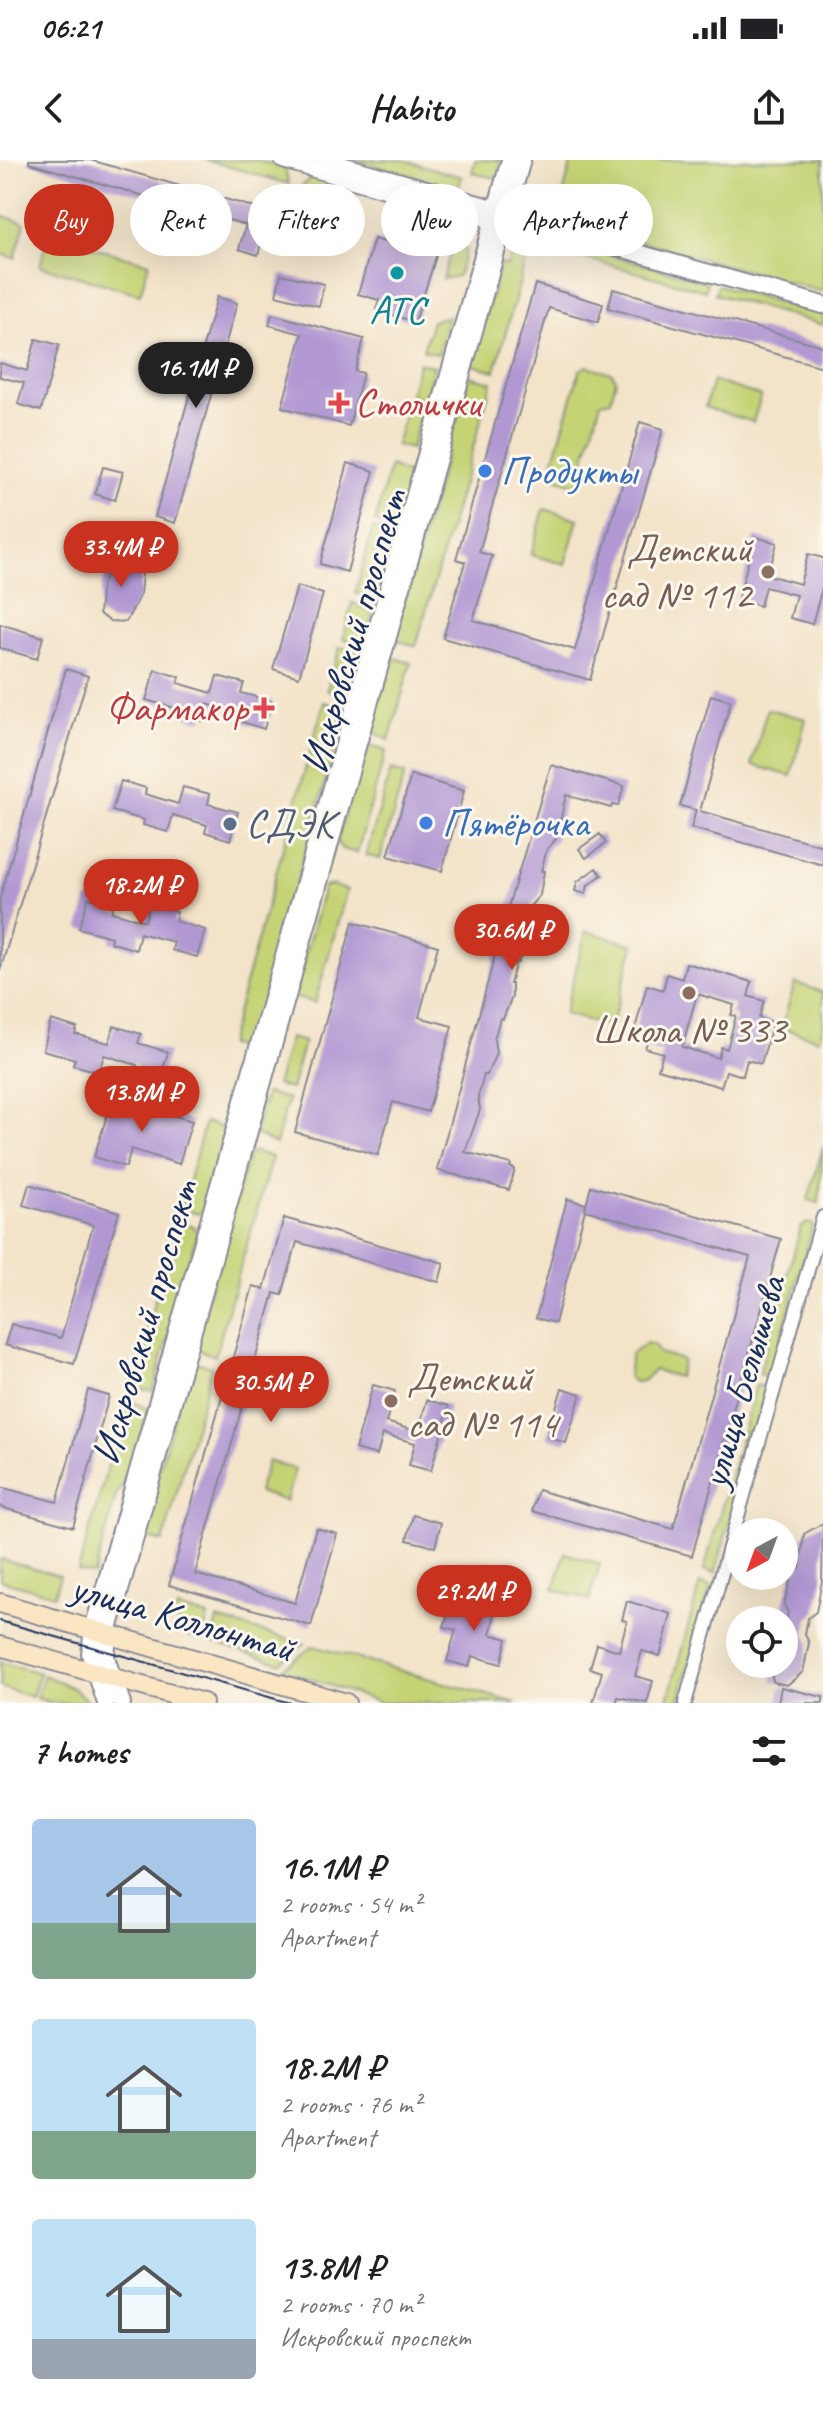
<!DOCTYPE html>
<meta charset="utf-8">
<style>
:root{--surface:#fff;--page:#f2f2f2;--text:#202124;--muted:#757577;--accent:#c8321e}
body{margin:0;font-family:Caveat,sans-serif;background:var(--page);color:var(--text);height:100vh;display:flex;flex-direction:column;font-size:30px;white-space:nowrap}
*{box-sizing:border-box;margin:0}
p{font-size:26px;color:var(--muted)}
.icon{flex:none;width:44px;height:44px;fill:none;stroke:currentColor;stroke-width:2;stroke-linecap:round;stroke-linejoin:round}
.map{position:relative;height:1543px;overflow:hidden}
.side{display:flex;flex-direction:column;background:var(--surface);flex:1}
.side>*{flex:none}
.guide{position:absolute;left:24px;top:24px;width:776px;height:72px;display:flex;gap:16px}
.needle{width:52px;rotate:221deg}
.buttons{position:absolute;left:726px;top:1358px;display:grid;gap:16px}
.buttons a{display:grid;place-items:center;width:72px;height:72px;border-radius:50%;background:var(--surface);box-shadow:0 8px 32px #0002;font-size:40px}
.price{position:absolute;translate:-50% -68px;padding:0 18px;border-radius:28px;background:var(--accent);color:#fff;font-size:26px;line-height:52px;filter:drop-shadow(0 2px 4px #0008)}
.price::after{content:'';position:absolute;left:50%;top:48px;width:24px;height:18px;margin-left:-12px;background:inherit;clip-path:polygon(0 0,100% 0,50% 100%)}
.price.active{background:#222;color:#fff}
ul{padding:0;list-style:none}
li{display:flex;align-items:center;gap:24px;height:200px;padding:0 32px}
li span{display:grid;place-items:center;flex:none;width:224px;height:160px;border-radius:8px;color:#555}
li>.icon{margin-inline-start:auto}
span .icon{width:96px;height:96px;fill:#fffc;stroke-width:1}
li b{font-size:34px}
h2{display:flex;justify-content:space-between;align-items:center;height:96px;padding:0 32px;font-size:34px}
.chip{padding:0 28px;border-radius:36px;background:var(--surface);box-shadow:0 8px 32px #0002;font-size:28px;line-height:72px}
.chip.active{background:var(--accent);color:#fff}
.status{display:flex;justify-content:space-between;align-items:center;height:56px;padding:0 40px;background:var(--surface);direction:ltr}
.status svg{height:22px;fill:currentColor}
header{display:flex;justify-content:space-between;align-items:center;height:104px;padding:0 32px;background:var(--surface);font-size:36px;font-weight:700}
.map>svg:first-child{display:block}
</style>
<div class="status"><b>06:21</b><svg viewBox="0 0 49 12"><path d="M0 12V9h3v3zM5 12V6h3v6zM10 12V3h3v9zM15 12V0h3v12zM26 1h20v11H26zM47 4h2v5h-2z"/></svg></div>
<header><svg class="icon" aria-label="back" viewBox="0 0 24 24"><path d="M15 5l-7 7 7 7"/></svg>Habito<svg class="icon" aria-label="share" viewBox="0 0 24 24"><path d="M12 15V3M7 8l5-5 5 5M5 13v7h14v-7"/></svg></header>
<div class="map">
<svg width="823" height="1543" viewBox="0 0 823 1543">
<rect width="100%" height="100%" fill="#fbf7ec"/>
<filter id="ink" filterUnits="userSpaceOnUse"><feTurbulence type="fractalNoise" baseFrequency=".0125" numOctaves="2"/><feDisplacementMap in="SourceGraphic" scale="16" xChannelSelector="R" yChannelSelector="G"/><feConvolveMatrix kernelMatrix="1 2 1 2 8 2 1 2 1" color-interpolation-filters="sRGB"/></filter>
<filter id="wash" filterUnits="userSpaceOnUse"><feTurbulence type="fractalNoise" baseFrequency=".006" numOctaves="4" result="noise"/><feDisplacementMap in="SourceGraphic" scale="32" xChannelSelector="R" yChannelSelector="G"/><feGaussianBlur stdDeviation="1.8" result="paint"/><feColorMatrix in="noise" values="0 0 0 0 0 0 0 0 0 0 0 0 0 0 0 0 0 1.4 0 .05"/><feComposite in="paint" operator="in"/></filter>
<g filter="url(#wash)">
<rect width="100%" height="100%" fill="#f3e3c8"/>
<path fill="#c5d374" stroke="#708169" stroke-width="2" d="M206,0h51l28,8 4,16z
M355,0h48l59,17 -4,12z
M475,0h26l-5,18 -24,-5z
M572,0h251v132l-266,-74z
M313,15l40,12 3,16 -56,-15z
M414,44l37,10 -3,13 -51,-13z
M0,55l25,8 -10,35 -15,-4z
M48,75l101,28 -9,31 -100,-28z
M542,76l165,46 -2,9 -165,-45z
M452,86l14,4 -8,26 -15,3z
M512,92l15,4 -32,115 -23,-6 28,-101 7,2z
M718,125l105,30v10l-108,-31z
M448,156l-10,38 -15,-4 9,-29z
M419,203l15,3 -9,33 -15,-4z
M587,206l25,7 4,7 -5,20 -10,2 -24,83 -28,-9 31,-106z
M469,216l23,6 -76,264 -23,-7z
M713,221l48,15 -8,26 -48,-15z
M408,243l14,4 -11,42 -15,-4z
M390,306l21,9 -14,53 -22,-6z
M544,349l34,10 -13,45 -34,-9z
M373,368l22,7 -16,59 -6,5 -18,-6z
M352,442l21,11 -9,32 -21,-6z
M340,487l22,6 -13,44 -22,-7z
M395,498l16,5 -22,77 -21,-10 19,-68 6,2z
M324,542l22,6 -95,336 -10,4 -13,-3z
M767,549l39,10 -15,57 -39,-11z
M371,586l15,5 -29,102 -15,-4 -5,-6 26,-95z
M391,610l14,4 -25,85 -14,-4z
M331,725l16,5 -32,113 -22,-6 31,-110z
M586,771l48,14 -23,82 -47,-13z
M795,823l28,9v32l-4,15 -38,-11z
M290,878l14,4 -13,47 -15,-4z
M266,933l22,6 -12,45 -22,-10z
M205,962l22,7 -23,82 -5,3 -18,-5z
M823,987l-4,56 -11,-3z
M255,992l17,5 -57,199 -22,-8 56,-194z
M177,1061l17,5 3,7 -44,158 -23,-3z
M807,1063l6,2 -43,152 -11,-3 42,-147z
M647,1183l7,2 5,8 24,7 -5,17 -24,-7 -11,11 -9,1 -6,-6 3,-22z
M190,1200l22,7 -49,175 -16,-4 9,-36 2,-28z
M756,1225l11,3 -52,185 -11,-3z
M127,1239l21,10 -18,63 -14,24 -22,79 -16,-4z
M268,1301l27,8 -9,32 -28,-9z
M565,1393l35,11 -11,36 -35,-11z
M0,1399l60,17 -6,19 -54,-15z
M700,1423l11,3 -33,117h-11z
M177,1448l31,8 -6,24 -14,-4 -14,-18z
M217,1459l88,25 -25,19 -69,-21z
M313,1486l203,57h-135l-99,-34z
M0,1502l40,11 -8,24 -32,-10z
M44,1515l31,14 14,14h-36l-17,-5z"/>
<g id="blocks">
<path fill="#b198d3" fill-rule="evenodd" d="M29,0h61l180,52 -12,43 -19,-6 7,-24 -217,-62z
M374,79l20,6 2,-5 41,13 -22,69 -39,-12 3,-10 -21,-6z
M281,114l43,10 -5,22 -43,-11z
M535,124l68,20 -5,18 -49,-14 -70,244 13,4 -19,64 102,30 65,-228 23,7 -73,251 -147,-42 22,-76 -9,-3z
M613,129l210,57v21l-215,-59z
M217,137l20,6 -62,220 -20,-6z
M272,154l92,25 -9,32 8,2 -14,53 -67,-19 20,-73 -33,-9z
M36,179l23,6 -18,66 -23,-7 6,-21 -24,-6v-14l27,8z
M348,303l26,8 -27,101 -27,-8z
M103,307l20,5 -8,28 -20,-6z
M755,377l22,6 -9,32 32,9 8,-30 15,4v27l-11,39 -22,-6 6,-23 -31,-8 -5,19 -22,-7z
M116,396h12l15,8 -3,31 -14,27 -16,-1 -11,-7 3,-30z
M297,426l26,8 -24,83 -26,-8z
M0,464l43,13 -6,22 -37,-11z
M66,509l22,7 -88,295v-73z
M155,510l25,7 -2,6 34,10 5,-17 27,7 -3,10 31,8 -8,28 -25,-8 2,-7 -34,-10 -5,17 -26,-7 2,-5 -32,-9z
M711,535l20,6 -31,110 123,35v19l-132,-37 5,-18 -16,-4z
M551,605l73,21 -6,20 -6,-1 -1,3 -45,-13 -10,44 -9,10 -6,22h3l-4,24 -9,10 -5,22 2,13 -10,23 -2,-1 -6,22h2v13l-9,22 -3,-1 -6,22 2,13 -9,22h-3l-6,21 2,14 -15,42 46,12 -1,3 5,2 -6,21 -72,-20 71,-263z
M411,615l53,16 -22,80 -54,-15z
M121,621l25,7 -1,6 33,10 5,-17 27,7 -2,10 30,8 -8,28 -25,-8 2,-7 -34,-10 -5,17 -25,-7 1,-5 -32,-9z
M600,674l6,9 -20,15 -7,-9z
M596,708l6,7 -14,10 -2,9 -11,-3 2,-9z
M88,738l25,7 -1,7 33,9 5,-17 27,8 -2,9 30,9 -8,27 -25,-7 2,-8 -34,-9 -4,17 -26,-8 1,-5 -32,-9z
M353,762l85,24 -19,71 33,9 -24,86 -35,-10 -15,53 -83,-23z
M686,803l66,19 -4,14 16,5 -5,17 14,4 -12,42 -14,-4 -4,16 -17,-5 -5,16 -63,-18 5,-16 -18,-5 5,-15 -15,-4 12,-44 16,5 4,-16 15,5zM697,834l37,11 -3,10 5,1 -9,33 -6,-2 -3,11 -36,-11z
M51,860l26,8 -2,6 34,9 5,-17 27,8 -3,9 30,9 -8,27 -25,-7 2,-7 -33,-10 -5,17 -26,-7 2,-6 -32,-9z
M122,940l70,21 -13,43 -48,-15 -5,18 -32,-10 16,-51 9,3z
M29,1024l90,28 -45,152 -69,-19 6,-21 50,14 32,-113 -70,-20z
M591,1026l190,53 -89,317 -160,-45 6,-21 135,39 77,-272 -165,-47 -30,113 -19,-5 31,-119 19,5 -1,5z
M284,1058l160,45 -5,19 -142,-40 -15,53 -8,-2 -79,281 100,29 21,-75 21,6 -26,92 -142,-41 84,-299 11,3z
M373,1225l22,6 -9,31 32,10 9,-32 22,6 -18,65 -22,-6 6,-22 -32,-9 -6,21 -22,-6z
M562,1228l19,6 -15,49 -19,-6z
M88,1230l21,6 -36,131 -73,-20v-20l57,15z
M413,1355l28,8 -6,24 -28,-7z
M823,1363l-1,58 -6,31 -8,6 -3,16 4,9 -6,29 -16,13 -14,-3 -3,-18h14v-35l4,-16 -4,-9 8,-30 8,-7 4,-33z
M477,1437l21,6 -8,31 17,5 -6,25 -29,-8 -3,11 -22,-6 9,-31 -12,-3 7,-24 22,6z
M627,1441l44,13 -11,42 -18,-5 -7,25 18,5 -6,22 -29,-6 -2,6h-23l9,-31 -12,-4 7,-24 22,7 8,-30 -5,-1z
M781,1527l42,10v6h-45z"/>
</g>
</g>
<g filter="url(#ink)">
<use href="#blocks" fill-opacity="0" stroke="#878993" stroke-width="2"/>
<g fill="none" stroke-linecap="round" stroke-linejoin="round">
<g stroke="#878993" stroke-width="16">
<path id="minor" d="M685,1543l138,-486"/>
</g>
<g stroke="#878993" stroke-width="20">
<path id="tertiary" d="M283,0l210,60 13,-3 32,8 285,80
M324,0l172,49 6,5
M106,1543l-16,-49 3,-25 417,-1469
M122,1543l-16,-45 2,-25 414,-1473"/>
</g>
<g stroke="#878993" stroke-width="22">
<path id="secondary" d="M0,1443l346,100
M0,1486l203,57"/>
</g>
<use href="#minor" stroke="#fff" stroke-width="12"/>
<use href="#tertiary" stroke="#fff" stroke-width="16"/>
<use href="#secondary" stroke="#fbe6c4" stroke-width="18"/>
<path stroke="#1b2f5e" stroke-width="2" d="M0,1461l290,82"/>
</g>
</g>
<circle fill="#0f9aa8" stroke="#fbf7ec" stroke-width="3" cx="397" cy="113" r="8"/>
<g fill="#e0444e" stroke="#fbf7ec" stroke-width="3">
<path d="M335 231h8v8h8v8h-8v8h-8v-8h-8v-8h8z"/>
<path d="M260 536h8v8h8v8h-8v8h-8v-8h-8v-8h8z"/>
</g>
<g fill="#3f7fe0" stroke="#fbf7ec" stroke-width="3">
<circle cx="485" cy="311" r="8"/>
<circle cx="426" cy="663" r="8"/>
</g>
<g fill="#8d6e63" stroke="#fbf7ec" stroke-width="3">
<circle cx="768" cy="412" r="8"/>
<circle cx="689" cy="833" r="8"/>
<circle cx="391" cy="1241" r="8"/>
</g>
<circle fill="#5c6f8a" stroke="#fbf7ec" stroke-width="3" cx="230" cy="664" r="8"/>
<g text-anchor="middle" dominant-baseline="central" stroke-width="6" stroke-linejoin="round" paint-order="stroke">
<g font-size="40" fill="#0d838f" stroke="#fbf7ec">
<text x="397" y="150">АТС</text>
</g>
<g font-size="40" fill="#be3a42" stroke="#fbf7ec" text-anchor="start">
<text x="355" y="243">Столички</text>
<text x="248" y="548" text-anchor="end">Фармакор</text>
</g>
<g font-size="40" fill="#366cbe" stroke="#fbf7ec" text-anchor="start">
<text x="501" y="311">Продукты</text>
<text x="442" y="663">Пятёрочка</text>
</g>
<g font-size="40" fill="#785e54" stroke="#fbf7ec" text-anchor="end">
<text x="752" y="389">Детский<tspan x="752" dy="46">сад № 112</tspan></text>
<text x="689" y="870" text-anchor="middle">Школа № 333</text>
<text x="407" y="1218" text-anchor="start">Детский<tspan x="407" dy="46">сад № 114</tspan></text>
</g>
<g font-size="40" fill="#1b2f5e" stroke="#fbf7ec">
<text transform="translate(354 471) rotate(-74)">Искровский проспект</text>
<text transform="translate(145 1162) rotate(-74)">Искровский проспект</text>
<text transform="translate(743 1222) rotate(-74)">улица Белышева</text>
<text transform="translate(183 1458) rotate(16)">улица Коллонтай</text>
</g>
<g font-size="40" fill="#4e5e75" stroke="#fbf7ec" text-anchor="start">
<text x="246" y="664">СДЭК</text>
</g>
</g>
</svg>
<div class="buttons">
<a><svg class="needle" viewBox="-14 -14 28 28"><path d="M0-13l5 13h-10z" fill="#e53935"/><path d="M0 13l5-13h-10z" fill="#757577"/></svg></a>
<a><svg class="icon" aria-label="locate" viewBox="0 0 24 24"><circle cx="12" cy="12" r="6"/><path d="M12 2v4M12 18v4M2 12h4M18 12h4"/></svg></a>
</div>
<b class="price active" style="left:196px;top:250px">16.1M ₽</b>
<b class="price" style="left:121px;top:429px">33.4M ₽</b>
<b class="price" style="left:141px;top:767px">18.2M ₽</b>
<b class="price" style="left:512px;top:812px">30.6M ₽</b>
<b class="price" style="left:142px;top:974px">13.8M ₽</b>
<b class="price" style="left:271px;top:1264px">30.5M ₽</b>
<b class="price" style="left:474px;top:1473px">29.2M ₽</b>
<div class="guide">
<a class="chip active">Buy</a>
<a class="chip">Rent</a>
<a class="chip">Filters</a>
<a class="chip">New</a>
<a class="chip">Apartment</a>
</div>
</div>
<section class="side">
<h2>7 homes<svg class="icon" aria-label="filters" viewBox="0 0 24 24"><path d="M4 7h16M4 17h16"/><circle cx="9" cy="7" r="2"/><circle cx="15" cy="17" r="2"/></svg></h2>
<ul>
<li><span style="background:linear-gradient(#a9c7e8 65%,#7fa58c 0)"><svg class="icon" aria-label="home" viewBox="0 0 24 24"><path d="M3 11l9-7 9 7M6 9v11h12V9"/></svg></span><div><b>16.1M ₽</b><p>2 rooms · 54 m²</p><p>Apartment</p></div></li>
<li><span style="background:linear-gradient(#bfe0f5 70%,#7fa58c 0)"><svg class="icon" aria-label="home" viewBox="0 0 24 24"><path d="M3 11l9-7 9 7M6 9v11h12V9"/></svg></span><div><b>18.2M ₽</b><p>2 rooms · 76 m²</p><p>Apartment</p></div></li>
<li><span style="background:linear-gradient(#bfe0f5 75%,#9aa5b1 0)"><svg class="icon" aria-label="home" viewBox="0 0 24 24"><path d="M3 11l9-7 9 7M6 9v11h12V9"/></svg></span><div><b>13.8M ₽</b><p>2 rooms · 70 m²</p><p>Искровский проспект</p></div></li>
</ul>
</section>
